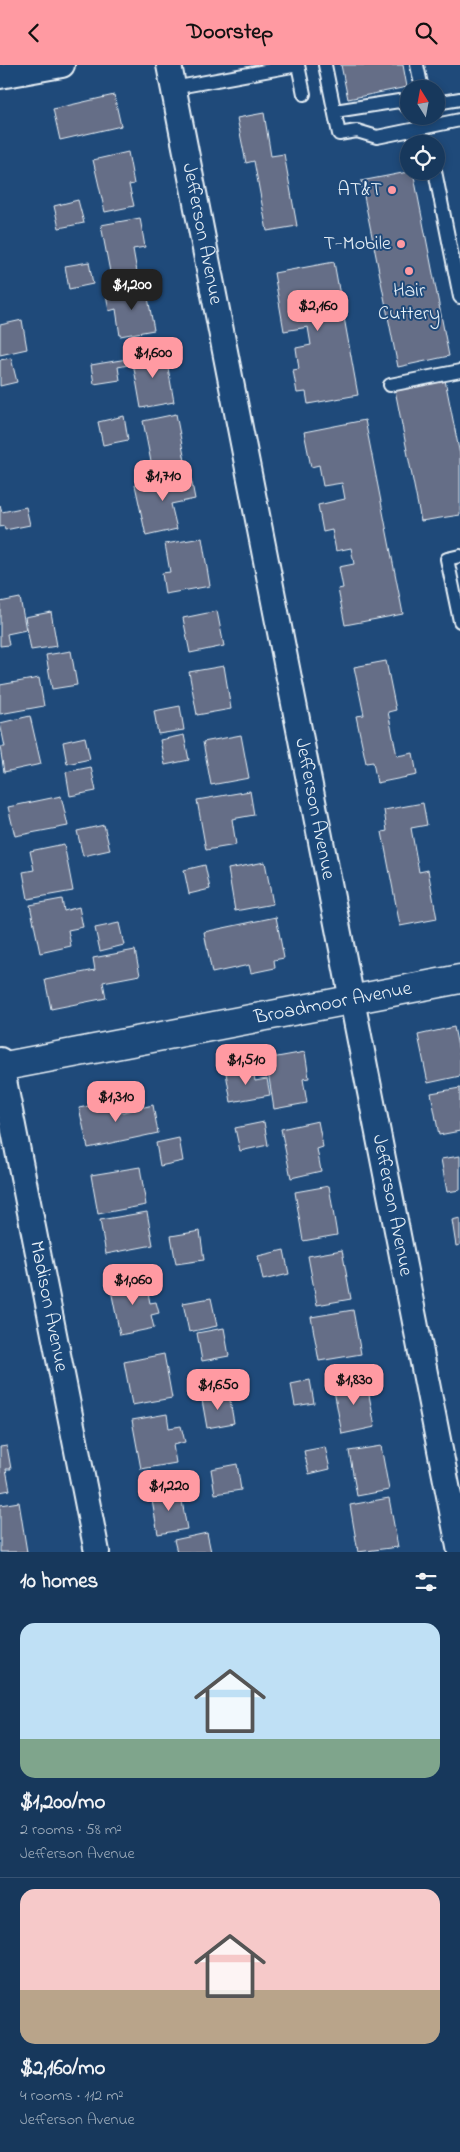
<!DOCTYPE html>
<meta charset="utf-8">
<style>
:root{--surface:#17385c;--page:#244365;--text:#f1f3f6;--muted:#9eacbb;--line:#365272;--accent:#ff9aa2}
body{margin:0;font-family:"Indie Flower",sans-serif;background:var(--page);color:var(--text);height:100vh;display:flex;flex-direction:column;font-size:19px;white-space:nowrap}
*{box-sizing:border-box;margin:0}
p{font-size:16px;color:var(--muted)}
.icon{flex:none;width:28px;height:28px;fill:none;stroke:currentColor;stroke-width:2;stroke-linecap:round;stroke-linejoin:round}
.map{position:relative;height:1487px;overflow:hidden}
.side{display:flex;flex-direction:column;background:var(--surface);flex:1}
.side>*{flex:none}
.needle{width:32px;rotate:349deg}
.controls{position:absolute;left:400px;top:15px;display:grid;gap:10px}
.controls a{display:grid;place-items:center;width:45px;height:45px;border-radius:50%;background:var(--surface);box-shadow:0 2px 8px #0003,0 0 0 1px var(--line);font-size:25px}
.price{position:absolute;translate:-50% -42px;padding:0 11px;border-radius:10px;background:var(--accent);color:#111;font-size:16px;line-height:32px;filter:drop-shadow(0 1px 2px #0008)}
.price::after{content:'';position:absolute;left:50%;top:30px;width:15px;height:11px;margin-left:-8px;background:inherit;clip-path:polygon(0 0,100% 0,50% 100%)}
.price.selected{background:#222;color:#fff}
ul{padding:0;list-style:none}
li{display:grid;align-content:center;gap:10px;height:265px;padding:0 20px}
li+li{border-top:1px solid var(--line)}
li span{display:grid;place-items:center;height:155px;border-radius:15px;color:#555}
li>.icon{margin-inline-start:auto}
span .icon{width:90px;height:90px;fill:#fffc;stroke-width:1}
li b{font-size:21px}
h2{display:flex;justify-content:space-between;align-items:center;height:60px;padding:0 20px;font-size:21px}
header{display:flex;justify-content:space-between;align-items:center;height:65px;padding:0 20px;background:var(--accent);color:#111;font-size:22px;font-weight:800}
.map>svg:first-child{display:block}
</style>
<header><svg class="icon" aria-label="back" viewBox="0 0 24 24"><path d="M15 5l-7 7 7 7"/></svg>Doorstep<svg class="icon" aria-label="search" viewBox="0 0 24 24"><circle cx="10" cy="10" r="6"/><path d="M15 15l6 6"/></svg></header>
<div class="map">
<svg width="460" height="1487" viewBox="0 0 460 1487">
<rect width="100%" height="100%" fill="#1f4a7a"/>
<filter id="ink" filterUnits="userSpaceOnUse"><feTurbulence type="fractalNoise" baseFrequency=".02" numOctaves="2"/><feDisplacementMap in="SourceGraphic" scale="10" xChannelSelector="R" yChannelSelector="G"/><feConvolveMatrix kernelMatrix="1 2 1 2 8 2 1 2 1" color-interpolation-filters="sRGB"/></filter>
<g filter="url(#ink)">
<path fill="#656e87" stroke="#e8f1f8" d="M341,0h62l4,22 -59,12z
M114,30l7,31 -61,14 -7,-31z
M264,48l7,43 13,-2 13,72 -30,5 -13,-70 -8,2 -9,-45z
M128,87l6,32 -5,1 5,21 -29,6 -12,-52z
M413,106l36,185 -51,11 -37,-186z
M78,135l6,23 -25,5 -5,-22z
M140,153l5,29 -12,2 4,23 -26,5 -10,-52z
M89,197l4,22 -24,5 -4,-23z
M334,197l24,133 -50,9 -2,-12 -9,1 -4,-23 6,-1 -3,-21 15,-3 -3,-18 -24,4 -10,-58z
M146,222l8,43 -34,6 -4,-27 -7,2 -3,-17z
M22,255l5,29 -27,6v-30z
M165,286l9,51 -33,6 -9,-51z
M11,293l6,24 -17,4v-26z
M127,294l1,6 -10,2 2,13 -26,4 -3,-19z
M445,315l15,75v60l-39,6 -26,-131z
M176,349l10,52 -33,6 -10,-51z
M124,351l4,24 -25,5 -5,-23z
M365,355l38,194 -58,11 -7,-36 5,-1 -4,-21 15,-3 -3,-16 -15,3 -4,-21 -9,2 -5,-27 27,-6 -3,-16 -19,3 -4,-21 -8,2 -7,-35z
M190,408l5,26 -24,5 6,25 -31,7 -11,-51z
M0,440l2,7 24,-5 4,18 -25,5 -1,-4 -4,1z
M202,473l8,48 -45,8 -3,-21 8,-1 -5,-28z
M20,533l6,32 -19,4 2,11 -9,1v-44z
M217,546l7,35 -34,7 -7,-35z
M51,547l6,34 -26,4 -6,-33z
M71,586l6,34 -25,4 -6,-34z
M386,596l10,49 -8,2 9,44 16,-3 4,22 -40,8 -4,-21 -7,1 -10,-47 8,-1 -10,-48z
M224,601l7,43 -34,6 -8,-43z
M39,613l5,28 -44,8v-29z
M180,641l4,24 -26,4 -4,-23z
M30,651l11,48 -37,8 -4,-25h5l-5,-24z
M184,670l5,25 -24,5 -5,-25z
M241,670l8,43 -38,7 -8,-43z
M85,672l5,22 -23,5 -4,-22z
M91,702l5,24 -26,5 -4,-24z
M250,726l4,24 -22,4 4,26 -30,5 -9,-50z
M61,731l7,30 -53,10 -7,-29z
M423,738l4,22 -16,3 8,44 9,-2 9,49 -37,7 -18,-94 5,-1 -3,-21z
M104,760l6,25 -27,6 -6,-25z
M64,779l9,47 -45,8 -5,-27 11,-2 -4,-19z
M265,797l8,42 -38,7 -7,-42z
M205,800l5,24 -21,5 -5,-24z
M62,834l2,12 15,-4 4,20 -15,3 3,16 -31,7 -10,-48z
M276,852l8,41 -10,2 1,8 -24,5 -2,-8 -37,8 -8,-41z
M119,858l5,22 -24,6 -5,-23z
M135,885l5,25 -37,7 3,16 -55,11 -6,-29 50,-10 -2,-12z
M454,962l6,30v19l-32,7 -10,-48z
M305,987l4,26 -6,1 4,24 -33,6 -8,-50z
M253,1004l2,12 12,-2 3,16 -39,7 -5,-29z
M460,1023v43l-21,4 -8,-42z
M117,1035l2,13 34,-8 5,28 -70,15 -9,-40z
M318,1056l5,26 -6,2 4,22 -30,7 -10,-49z
M264,1057l4,23 -28,6 -5,-23z
M179,1073l4,23 -23,5 -4,-23z
M460,1091v34l-13,2 -6,-33z
M140,1102l6,38 -48,9 -7,-39z
M329,1121l8,49 -34,6 -8,-49z
M147,1147l6,33 -47,9 -6,-34z
M460,1153v27l-4,1 -4,-26z
M200,1166l4,29 -28,4 -5,-28z
M284,1185l5,24 -26,6 -5,-24z
M342,1185l9,49 -34,6 -9,-49z
M145,1213l5,25 6,-1 3,11 -8,2 3,13 -34,7 -10,-50z
M211,1233l6,28 -28,6 -6,-29z
M353,1245l8,44 -42,7 -8,-44z
M224,1263l5,28 -27,5 -5,-28z
M164,1289l8,44 -40,7 -8,-43z
M366,1314l9,48 -33,7 -9,-49z
M310,1315l4,23 -19,3 -4,-22z
M229,1330l5,28 -27,5 -5,-28z
M167,1349l2,14 12,-2 4,16 -12,3 3,18 -35,6 -9,-49z
M7,1381l4,23h-5l4,21 -10,2v-45z
M381,1381l8,44 -32,6 -8,-45z
M325,1382l5,22 -21,5 -5,-23z
M237,1399l4,26 -26,4 -4,-25z
M180,1425l7,39 -29,5 -7,-39z
M389,1433l9,49 -40,5 -8,-47z
M19,1437l8,50h-27v-47z
M207,1468l4,19h-34l-3,-12z"/>
<g fill="none" stroke-linecap="round" stroke-linejoin="round">
<g stroke="#e8f1f8" stroke-width="16">
<path id="lane" d="M325,0l14,69 18,-3 20,6 83,-17
M417,0l5,24
M173,23l125,-23 6,29
M436,38l24,-4
M335,46l64,-10 10,7
M435,106l25,126
M390,320l70,-14
M460,491l-13,3 13,62"/>
</g>
<g stroke="#e8f1f8" stroke-width="28">
<g id="street">
<path id="s1" d="M169,0l291,1487"/>
<path d="M0,11l62,-11"/>
<path id="s2" d="M0,995l97,492"/>
</g>
</g>
<g stroke="#e8f1f8" stroke-width="31">
<g id="secondary">
<path id="s3" d="M0,1002l460,-88"/>
</g>
</g>
<use href="#lane" stroke="#1f4a7a" stroke-width="12"/>
<use href="#street" stroke="#1f4a7a" stroke-width="24"/>
<use href="#secondary" stroke="#1f4a7a" stroke-width="28"/>
</g>
</g>
<g fill="#ff9aa2" stroke="#1f4a7a" stroke-width="2">
<circle cx="392" cy="125" r="5"/>
<circle cx="401" cy="179" r="5"/>
<circle cx="409" cy="206" r="5"/>
</g>
<g text-anchor="middle" dominant-baseline="central" stroke-width="4" stroke-linejoin="round" paint-order="stroke">
<g font-size="20" fill="#e8f1f8" stroke="#1f4a7a" text-anchor="end">
<text x="382" y="125">AT&amp;T</text>
<text x="391" y="179">T-Mobile</text>
<text x="409" y="226" text-anchor="middle">Hair<tspan x="409" dy="23">Cuttery</tspan></text>
</g>
<g font-size="20" fill="#e8f1f8" stroke="#1f4a7a">
<text stroke="none"><textPath href="#s1" startOffset="172">Jefferson Avenue</textPath></text>
<text stroke="none"><textPath href="#s1" startOffset="758">Jefferson Avenue</textPath></text>
<text stroke="none"><textPath href="#s3" startOffset="339">Broadmoor Avenue</textPath></text>
<text stroke="none"><textPath href="#s1" startOffset="1162">Jefferson Avenue</textPath></text>
<text stroke="none"><textPath href="#s2" startOffset="251">Madison Avenue</textPath></text>
</g>
</g>
</svg>
<div class="controls">
<a><svg class="needle" viewBox="-14 -14 28 28"><path d="M0-13l5 13h-10z" fill="#e53935"/><path d="M0 13l5-13h-10z" fill="#9eacbb"/></svg></a>
<a><svg class="icon" aria-label="locate" viewBox="0 0 24 24"><circle cx="12" cy="12" r="6"/><path d="M12 2v4M12 18v4M2 12h4M18 12h4"/></svg></a>
</div>
<b class="price selected" style="left:132px;top:246px">$1,200</b>
<b class="price" style="left:318px;top:267px">$2,160</b>
<b class="price" style="left:153px;top:314px">$1,600</b>
<b class="price" style="left:163px;top:437px">$1,710</b>
<b class="price" style="left:246px;top:1021px">$1,510</b>
<b class="price" style="left:116px;top:1058px">$1,310</b>
<b class="price" style="left:133px;top:1241px">$1,060</b>
<b class="price" style="left:354px;top:1341px">$1,830</b>
<b class="price" style="left:218px;top:1346px">$1,650</b>
<b class="price" style="left:169px;top:1447px">$1,220</b>
</div>
<section class="side">
<h2>10 homes<svg class="icon" aria-label="filters" viewBox="0 0 24 24"><path d="M4 7h16M4 17h16"/><circle cx="9" cy="7" r="2"/><circle cx="15" cy="17" r="2"/></svg></h2>
<ul>
<li><span style="background:linear-gradient(#bfe0f5 75%,#7fa58c 0)"><svg class="icon" aria-label="home" viewBox="0 0 24 24"><path d="M3 11l9-7 9 7M6 9v11h12V9"/></svg></span><div><b>$1,200/mo</b><p>2 rooms · 58 m²</p><p>Jefferson Avenue</p></div></li>
<li><span style="background:linear-gradient(#f6c9c9 65%,#b9a48a 0)"><svg class="icon" aria-label="home" viewBox="0 0 24 24"><path d="M3 11l9-7 9 7M6 9v11h12V9"/></svg></span><div><b>$2,160/mo</b><p>4 rooms · 112 m²</p><p>Jefferson Avenue</p></div></li>
</ul>
</section>
